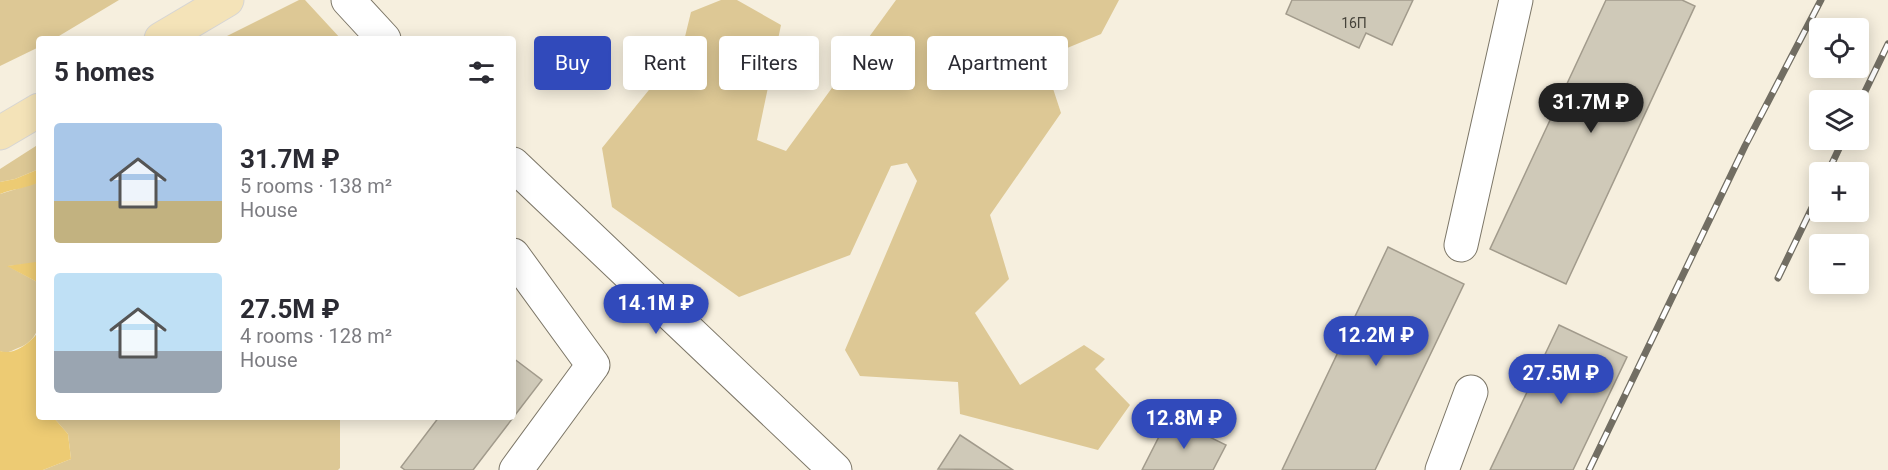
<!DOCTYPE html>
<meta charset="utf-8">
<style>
:root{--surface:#fff;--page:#f2f2f3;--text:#2b2b33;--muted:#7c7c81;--accent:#314abb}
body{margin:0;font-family:Roboto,sans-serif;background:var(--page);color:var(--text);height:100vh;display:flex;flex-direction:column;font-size:22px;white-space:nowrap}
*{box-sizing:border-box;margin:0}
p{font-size:20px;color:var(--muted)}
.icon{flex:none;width:33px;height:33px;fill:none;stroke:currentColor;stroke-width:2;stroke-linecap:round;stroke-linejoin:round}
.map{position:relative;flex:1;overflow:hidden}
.sheet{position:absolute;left:36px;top:36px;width:480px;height:384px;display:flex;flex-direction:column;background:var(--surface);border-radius:6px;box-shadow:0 3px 15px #0003}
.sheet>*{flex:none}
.guide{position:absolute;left:534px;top:36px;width:570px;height:54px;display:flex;gap:12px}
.buttons{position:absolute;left:1809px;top:18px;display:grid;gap:12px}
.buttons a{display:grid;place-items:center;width:60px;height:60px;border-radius:6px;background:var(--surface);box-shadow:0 3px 15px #0003;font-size:30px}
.price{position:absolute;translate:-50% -51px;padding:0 14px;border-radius:21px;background:var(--accent);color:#fff;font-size:20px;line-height:39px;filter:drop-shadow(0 2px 3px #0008)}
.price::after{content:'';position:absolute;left:50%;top:36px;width:18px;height:14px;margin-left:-9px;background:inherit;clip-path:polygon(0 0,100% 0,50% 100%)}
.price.selected{background:#222;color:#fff}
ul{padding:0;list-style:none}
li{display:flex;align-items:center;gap:18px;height:150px;padding:0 18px}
li span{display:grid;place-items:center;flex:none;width:168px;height:120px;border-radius:6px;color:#555}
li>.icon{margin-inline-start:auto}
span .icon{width:72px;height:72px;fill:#fffc;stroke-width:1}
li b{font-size:26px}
h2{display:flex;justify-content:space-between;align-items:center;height:72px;padding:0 18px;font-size:26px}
.pill{padding:0 21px;border-radius:6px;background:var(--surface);box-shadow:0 3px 15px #0003;font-size:21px;line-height:54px}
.pill.selected{background:var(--accent);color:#fff}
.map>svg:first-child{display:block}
</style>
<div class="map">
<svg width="1888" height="470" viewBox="0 0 1888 470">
<rect width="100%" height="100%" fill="#f6efde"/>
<path fill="#ddc895" d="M0,0h119l-65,39h-15v8l-39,19z
M299,0h6l36,39h-120z
M721,0h16l44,25 -24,115 29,11 110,-151h223l-18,34 -58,24 18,55 -71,102 19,64 -34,34 45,72 64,-40 21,14 -10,10 35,36 -32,45 -138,-36 -2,-32 -98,-6 -15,-26 72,-169 -10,-18 -16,3 -41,89 -111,42 -127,-90 -10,-59 80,-99 9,-37z
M39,144v25l-24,10 -15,3v-13z
M39,182v81l-31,3 31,17c0,26 8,54 -21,65 -7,3 -11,6 -18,3v-157z
M53,417h287v51l-2,2h-295l28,-11 -3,-25z"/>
<path fill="#edcb73" d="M39,169v13c-11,6 -27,7 -39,12v-12l15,-3z
M36,262l3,1v20l-32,-17z
M39,331v86h14l15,17 3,25 -28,11h-43v-119c15,5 31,-9 39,-20z"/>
<path fill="#cfc9b8" stroke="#a29b8c" stroke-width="1.5" d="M1292,0h121l-21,45 -26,-12 -7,15 -73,-34z
M1606,0h76l13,6 -129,278 -76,-35z
M1388,247l76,37 -89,186h-93z
M1559,325l68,32 -54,113h-83z
M513,358l29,22 -69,90h-68l-4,-3 38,-50h74z
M1169,417l57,28 -13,25h-71z
M960,435l53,35 -75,-1z"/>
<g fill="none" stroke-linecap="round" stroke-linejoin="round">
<g stroke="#7c7667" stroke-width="35">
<path id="minor" d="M348,0l36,39
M513,164l322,306
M1461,245l55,-245
M513,255l80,110 -77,105
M1442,470l29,-78"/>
</g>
<g stroke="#d6d5d4" stroke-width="35">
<path id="major" d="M161,39l66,-39
M0,133l39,-23"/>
</g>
<use href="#minor" stroke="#fff" stroke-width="33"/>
<use href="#major" stroke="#f4e3b8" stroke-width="33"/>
<g stroke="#726e63" stroke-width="7">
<path id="rail" d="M1858,106l30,-62
M1828,172l15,-32
M1778,278l42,-87
M1589,470l156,-324 76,-146"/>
</g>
<use href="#rail" stroke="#fff" stroke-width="4.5" stroke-dasharray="14" stroke-linecap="butt"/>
</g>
<g text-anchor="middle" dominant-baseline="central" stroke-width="4.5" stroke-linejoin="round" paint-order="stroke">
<g font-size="14" fill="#46433a">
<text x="1354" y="23">16П</text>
</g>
</g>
</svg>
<div class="buttons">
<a><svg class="icon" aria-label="locate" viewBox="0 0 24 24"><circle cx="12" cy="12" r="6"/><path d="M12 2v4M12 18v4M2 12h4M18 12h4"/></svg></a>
<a><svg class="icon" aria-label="layers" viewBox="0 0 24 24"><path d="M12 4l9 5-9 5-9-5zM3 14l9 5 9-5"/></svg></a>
<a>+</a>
<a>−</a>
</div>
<b class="price selected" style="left:1591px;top:134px">31.7M ₽</b>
<b class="price" style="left:656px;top:335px">14.1M ₽</b>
<b class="price" style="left:1376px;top:367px">12.2M ₽</b>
<b class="price" style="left:1561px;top:405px">27.5M ₽</b>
<b class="price" style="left:1184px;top:450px">12.8M ₽</b>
<div class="guide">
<a class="pill selected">Buy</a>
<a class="pill">Rent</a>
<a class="pill">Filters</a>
<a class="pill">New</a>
<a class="pill">Apartment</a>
</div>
<section class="sheet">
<h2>5 homes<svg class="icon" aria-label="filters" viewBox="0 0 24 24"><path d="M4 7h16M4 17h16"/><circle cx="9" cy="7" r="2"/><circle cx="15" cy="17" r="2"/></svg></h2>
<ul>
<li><span style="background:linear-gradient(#a9c7e8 65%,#c2b280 0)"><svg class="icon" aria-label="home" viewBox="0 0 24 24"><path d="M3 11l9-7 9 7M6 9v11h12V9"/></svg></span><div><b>31.7M ₽</b><p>5 rooms · 138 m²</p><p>House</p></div></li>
<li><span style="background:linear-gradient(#bfe0f5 65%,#9aa5b1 0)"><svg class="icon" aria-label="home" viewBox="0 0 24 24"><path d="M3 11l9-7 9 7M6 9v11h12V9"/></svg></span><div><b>27.5M ₽</b><p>4 rooms · 128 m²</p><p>House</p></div></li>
</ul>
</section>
</div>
